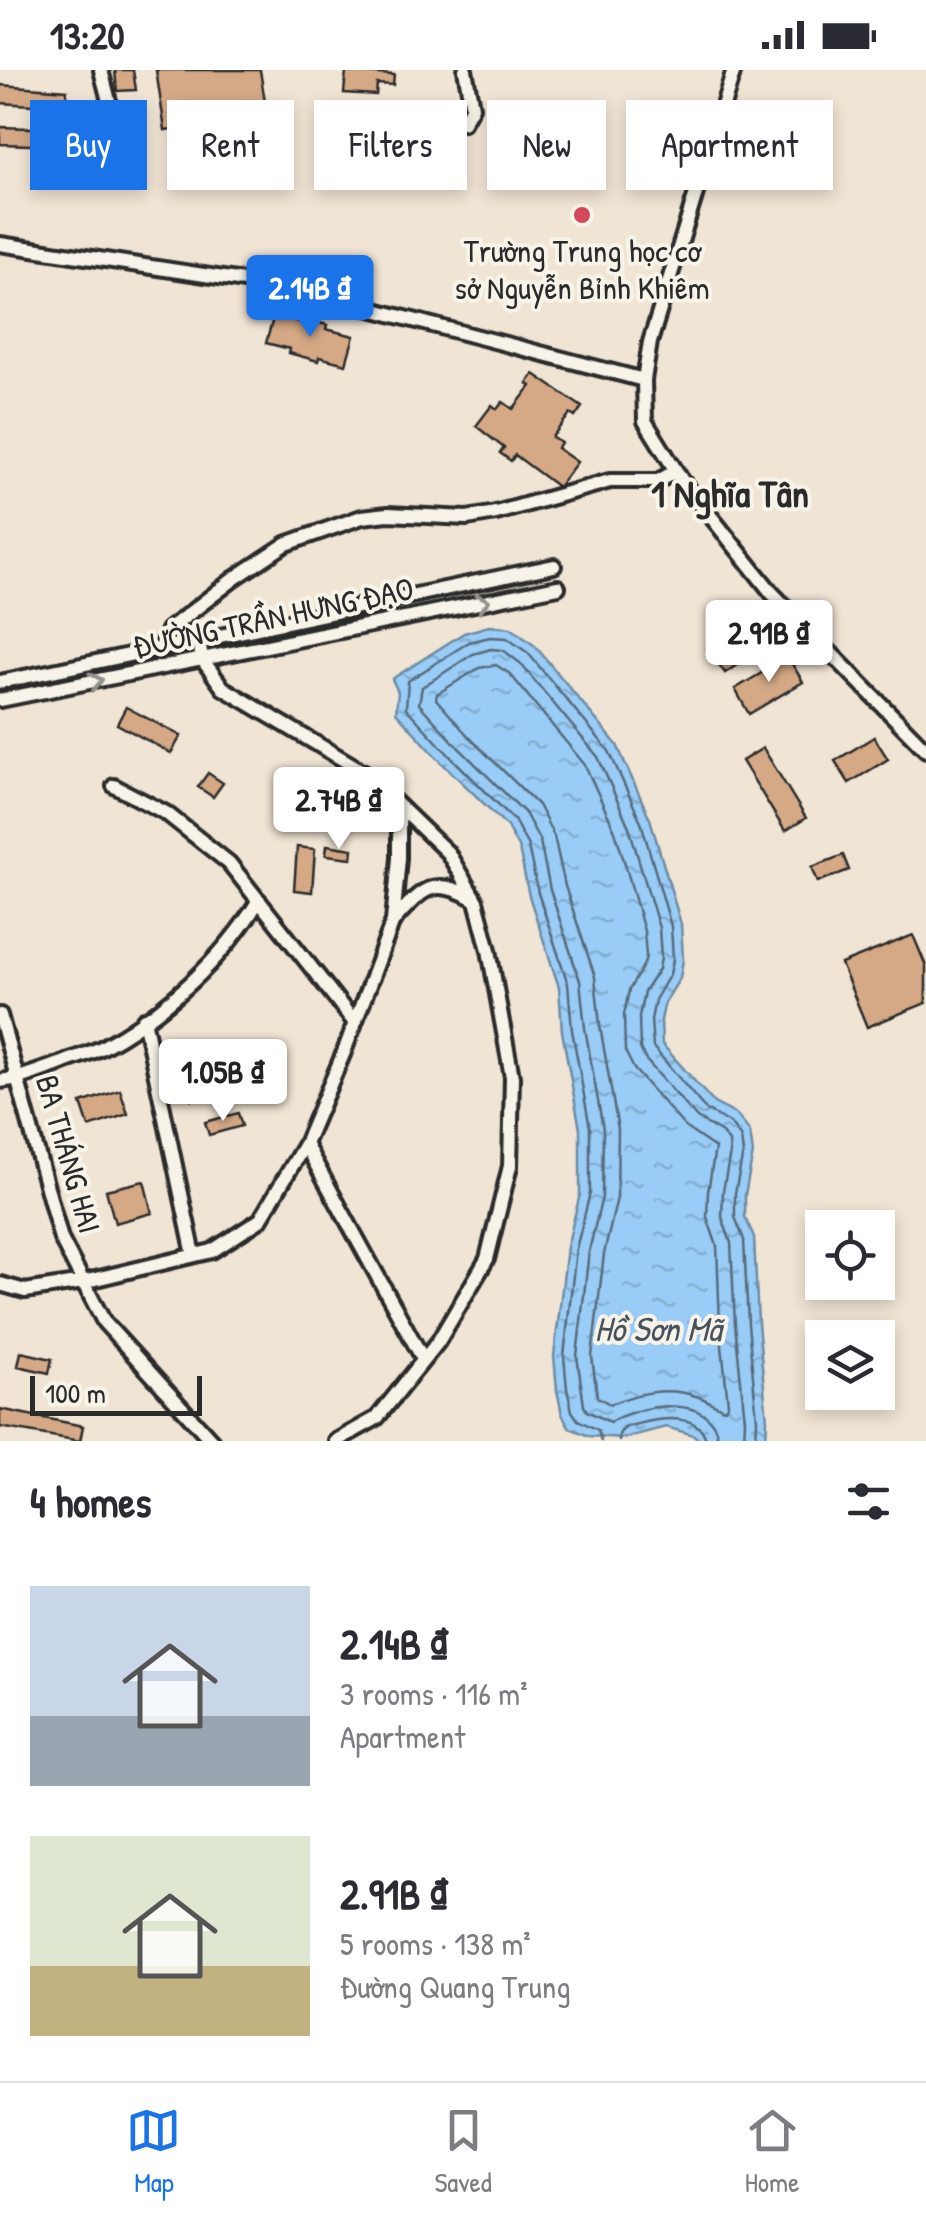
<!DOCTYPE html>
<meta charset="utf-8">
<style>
:root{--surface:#fff;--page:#f7f7f7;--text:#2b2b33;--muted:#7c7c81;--line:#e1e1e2;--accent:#1a73e8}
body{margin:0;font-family:"Patrick Hand",sans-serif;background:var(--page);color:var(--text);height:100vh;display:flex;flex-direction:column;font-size:38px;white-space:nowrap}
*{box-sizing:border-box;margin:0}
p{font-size:32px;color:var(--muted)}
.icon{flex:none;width:55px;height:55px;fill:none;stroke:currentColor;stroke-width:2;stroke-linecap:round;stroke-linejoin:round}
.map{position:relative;height:1371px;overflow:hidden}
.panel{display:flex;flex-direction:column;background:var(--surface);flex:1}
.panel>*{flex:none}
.hud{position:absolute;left:30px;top:30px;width:868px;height:90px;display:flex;gap:20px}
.tools{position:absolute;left:805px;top:1140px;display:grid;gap:20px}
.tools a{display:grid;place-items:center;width:90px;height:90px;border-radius:0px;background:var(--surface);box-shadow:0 5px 15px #0003;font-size:50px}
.scale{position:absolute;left:30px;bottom:25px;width:172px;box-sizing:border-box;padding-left:10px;border:5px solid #2b2b2b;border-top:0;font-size:28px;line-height:35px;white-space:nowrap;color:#2b2b2b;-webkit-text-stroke:8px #f7f3e8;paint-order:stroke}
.price{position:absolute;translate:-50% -85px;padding:0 22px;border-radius:10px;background:#fff;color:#222;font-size:32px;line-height:65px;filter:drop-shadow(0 2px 5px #0008)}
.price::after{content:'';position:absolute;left:50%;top:60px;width:30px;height:22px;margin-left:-15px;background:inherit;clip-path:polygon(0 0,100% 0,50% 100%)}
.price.on{background:var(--accent);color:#fff}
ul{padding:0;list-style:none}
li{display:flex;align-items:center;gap:30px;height:250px;padding:0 30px}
li span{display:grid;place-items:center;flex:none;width:280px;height:200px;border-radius:0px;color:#555}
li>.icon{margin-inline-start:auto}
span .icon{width:120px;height:120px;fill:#fffc;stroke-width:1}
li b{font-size:42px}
h2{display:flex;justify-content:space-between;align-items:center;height:120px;padding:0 30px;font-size:42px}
.pill{padding:0 35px;border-radius:0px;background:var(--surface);box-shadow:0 5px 15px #0003;font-size:35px;line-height:90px}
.pill.on{background:var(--accent);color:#fff}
.status{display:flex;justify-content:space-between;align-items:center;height:70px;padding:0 50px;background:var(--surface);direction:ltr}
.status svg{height:28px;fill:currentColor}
.dock{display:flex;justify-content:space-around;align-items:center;height:140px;border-top:2px solid var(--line);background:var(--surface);font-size:28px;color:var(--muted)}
.dock a{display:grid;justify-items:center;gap:5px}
.dock .on{color:var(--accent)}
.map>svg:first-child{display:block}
</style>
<div class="status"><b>13:20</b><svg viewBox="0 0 49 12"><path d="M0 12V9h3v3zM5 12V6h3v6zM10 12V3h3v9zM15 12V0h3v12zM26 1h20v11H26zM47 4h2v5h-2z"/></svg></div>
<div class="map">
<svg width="926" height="1371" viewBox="0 0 926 1371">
<defs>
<pattern id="water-ripples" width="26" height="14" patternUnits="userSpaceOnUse" patternTransform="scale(2.5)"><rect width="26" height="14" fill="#99ccf6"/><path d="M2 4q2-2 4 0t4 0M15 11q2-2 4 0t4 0" fill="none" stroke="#84afd3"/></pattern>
</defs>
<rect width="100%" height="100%" fill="#f0e4d4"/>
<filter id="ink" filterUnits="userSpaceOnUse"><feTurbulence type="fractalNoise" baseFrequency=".01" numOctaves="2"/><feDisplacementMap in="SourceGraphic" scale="20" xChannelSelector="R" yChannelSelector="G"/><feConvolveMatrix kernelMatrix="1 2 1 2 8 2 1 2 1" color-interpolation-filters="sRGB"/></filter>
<g filter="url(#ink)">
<path fill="url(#water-ripples)" stroke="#6d8ca5" stroke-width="2.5" d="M489,556l22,2 24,18 82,99 33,74 31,105 2,36 -3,18 -15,24 -4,18 1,24 52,59 23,12 13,17 3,21 -8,42v22l9,20 4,86 9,97 -1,21h-66l-6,-6 -28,-8 -42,11 -35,-2 -19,-8 -8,-14 -5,-24 -3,-34 13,-109 13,-53v-65l-18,-98 -3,-44 -30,-91 -10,-47 -13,-24 -63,-61 -47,-52 2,-20 -6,-13 72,-46z"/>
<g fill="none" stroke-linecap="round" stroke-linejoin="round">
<path stroke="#576b7c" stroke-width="2.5" d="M496,595l14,9 75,91 30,66 11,36 18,64 2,25 -2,8 -15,26 -5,25 1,36 9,18 52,59 29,20 -7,44 -1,25 10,29 3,80 8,78 -3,5c-9,-3 -19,-10 -29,-13 -29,-10 -58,-3 -86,8l-13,-7 -5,-41 12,-102 13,-56 1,-69 -18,-103 -5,-49 -30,-91 -11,-50 -16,-31 -69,-68 -33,-38 1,-5 42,-26z
M601,1371l-3,-11 -20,-10 -6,-9 -5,-22 -3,-33 12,-107 14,-56v-65l-18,-98 -4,-46 -30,-91 -10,-47 -14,-26 -64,-64 -44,-48 2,-27 61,-39 21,-5 17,1 21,15 81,98 32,71 30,104 2,34 -3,14 -15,26 -4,20 2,27 53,63 24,13 11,15 2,15 -8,40v24l9,23 4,84 9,96 -1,21
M619,1371c0,-3 -1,-6 1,-8 4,-8 15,-8 22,-10 20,-5 60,-10 64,18
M718,1371c-3,-50 -80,-36 -108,-19l-23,-11 -3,-5 -7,-50 12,-105 13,-54 1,-68 -18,-101 -5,-47 -30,-91 -10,-49 -15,-28 -66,-65 -40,-44 3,-17 51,-33 18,-5 12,1 17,13 78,94 31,70 30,101 2,30 -2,11 -15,23 -5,25 1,31 5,11 52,59 25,15 7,9 1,11 -7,38 -1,26 9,26 4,81 10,96 -1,21"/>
</g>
<path fill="#d5a986" stroke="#2b2b2b" stroke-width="2.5" d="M115,0h18l3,20 -19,1z
M156,0h104l7,45 -102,15z
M346,2l48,3 -1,10 -16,-1 -1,11 -32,-2z
M0,15l67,5 -2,17 -65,-4z
M0,57l61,2v17l-61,-2z
M274,245l25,7 1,-4 27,7 -1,4 28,7 -8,28 -27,-7 -1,4 -29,-8 1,-4 -24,-6z
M534,304l48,33 -7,10 -5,-3 -18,23 9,6 -4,5 20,14 -19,25 -43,-32 -4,6 -11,-8 4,-5 -28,-22 16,-21 5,4 6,-7 10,7 18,-23 -4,-3z
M734,559l18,26 -27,18 -18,-25z
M788,587l15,25 -54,32 -14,-25z
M126,637l55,29 -10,17 -54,-29z
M874,667l14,22 -39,24 -14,-22z
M763,678l43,70 -21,13 -43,-70z
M208,703l15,10 -10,14 -15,-10z
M327,775l26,4 -1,9 -26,-3z
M297,777l18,2 -3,43 -18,-2z
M843,785l6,15 -31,12 -6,-15z
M913,865l13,31v37l-59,24 -26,-63z
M206,987l8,37 -23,5 -8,-37z
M120,1020l8,24 -39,13 -8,-24z
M238,1043l4,13 -33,9 -4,-13z
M144,1111l8,32 -37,10 -9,-33z
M21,1282l31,7 -3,14 -31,-7z
M0,1339l83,17 -3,15 -80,-14z"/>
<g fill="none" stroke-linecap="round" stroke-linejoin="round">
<g stroke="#2b2b2b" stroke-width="20">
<path id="minor" d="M101,0l8,31 14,27
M734,0l-84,272 -6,38 1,41 36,58 91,114 154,157
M463,53l9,-16 -7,-37
M0,174l290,44 354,92
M199,572l3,17 21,29 141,84 84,81 28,48 13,49 23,127 -2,89 -23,93 -49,83 -61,76 -41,23
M160,580l8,-20 67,-52 51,-34 76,-27 26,-3 79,4 29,-5 114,-32h48l18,-10
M0,612l554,-116
M0,630l558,-113
M114,716l52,27 63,50 126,160
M393,851c28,-30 39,-47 81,-22
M0,945l61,224 43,83 108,119
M144,949l50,236
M0,1011c21,-2 39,-10 59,-17 14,-6 30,-10 44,-17 62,-34 119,-87 156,-147
M305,1074l118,215
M0,1214l25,7 58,-9 129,-31 48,-31 45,-76 39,-92 49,-131 6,-63v-52"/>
</g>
<use href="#minor" stroke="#f7f3e8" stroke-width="12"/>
</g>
<defs><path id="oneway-chevron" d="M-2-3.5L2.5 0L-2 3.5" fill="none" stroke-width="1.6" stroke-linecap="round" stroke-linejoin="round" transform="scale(2.5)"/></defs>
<g stroke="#918f8a">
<use href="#oneway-chevron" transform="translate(483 532) rotate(-12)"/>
<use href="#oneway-chevron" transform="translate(96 611) rotate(-12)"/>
</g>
</g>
<circle fill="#d1495b" stroke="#f7f3e8" stroke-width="4" cx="582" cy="145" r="10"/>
<g text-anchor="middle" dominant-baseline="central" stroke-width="8" stroke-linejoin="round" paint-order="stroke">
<g font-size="32" fill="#2b2b2b" stroke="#f7f3e8">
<text x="582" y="180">Trường Trung học cơ<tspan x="582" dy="37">sở Nguyễn Bỉnh Khiêm</tspan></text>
</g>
<g font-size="32" fill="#2b2b2b" stroke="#f7f3e8">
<text transform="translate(273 547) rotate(-12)">ĐƯỜNG TRẦN HƯNG ĐẠO</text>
<text transform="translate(69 1084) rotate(74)">BA THÁNG HAI</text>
</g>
<g font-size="35" font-style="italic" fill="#46535e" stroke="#f7f3e8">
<text x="658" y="1258">Hồ Sơn Mã</text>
</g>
<g font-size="38" font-weight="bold" fill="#2b2b2b" stroke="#f7f3e8">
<text x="730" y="423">1 Nghĩa Tân</text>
</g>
</g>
</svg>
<div class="tools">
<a><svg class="icon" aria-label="locate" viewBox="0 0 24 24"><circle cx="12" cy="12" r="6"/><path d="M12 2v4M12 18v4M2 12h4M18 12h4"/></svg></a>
<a><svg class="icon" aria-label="layers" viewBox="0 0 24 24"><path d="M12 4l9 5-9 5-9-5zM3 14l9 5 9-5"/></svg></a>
</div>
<div class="scale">100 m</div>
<b class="price on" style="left:310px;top:270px">2.14B ₫</b>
<b class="price" style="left:769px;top:615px">2.91B ₫</b>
<b class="price" style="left:339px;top:782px">2.74B ₫</b>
<b class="price" style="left:223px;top:1054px">1.05B ₫</b>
<div class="hud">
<a class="pill on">Buy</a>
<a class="pill">Rent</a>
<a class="pill">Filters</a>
<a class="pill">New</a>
<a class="pill">Apartment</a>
</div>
</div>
<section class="panel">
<h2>4 homes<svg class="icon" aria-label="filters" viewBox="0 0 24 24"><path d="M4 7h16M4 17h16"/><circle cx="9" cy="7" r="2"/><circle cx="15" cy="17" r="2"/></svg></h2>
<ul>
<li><span style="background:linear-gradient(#c9d6e8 65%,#9aa5b1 0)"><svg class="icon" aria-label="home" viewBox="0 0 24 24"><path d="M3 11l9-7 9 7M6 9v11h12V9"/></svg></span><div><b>2.14B ₫</b><p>3 rooms · 116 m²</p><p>Apartment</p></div></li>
<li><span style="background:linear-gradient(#dfe7d0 65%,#c2b280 0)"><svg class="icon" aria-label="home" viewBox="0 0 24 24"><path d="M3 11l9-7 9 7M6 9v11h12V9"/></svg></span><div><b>2.91B ₫</b><p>5 rooms · 138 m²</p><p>Đường Quang Trung</p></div></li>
</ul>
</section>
<nav class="dock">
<a class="on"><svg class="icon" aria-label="map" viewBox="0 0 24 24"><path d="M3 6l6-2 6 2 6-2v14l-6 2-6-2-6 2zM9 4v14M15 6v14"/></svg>Map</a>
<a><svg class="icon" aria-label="saved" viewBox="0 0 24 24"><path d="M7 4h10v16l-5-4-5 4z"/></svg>Saved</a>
<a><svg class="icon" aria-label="home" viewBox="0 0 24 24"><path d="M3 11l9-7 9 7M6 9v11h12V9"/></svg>Home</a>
</nav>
